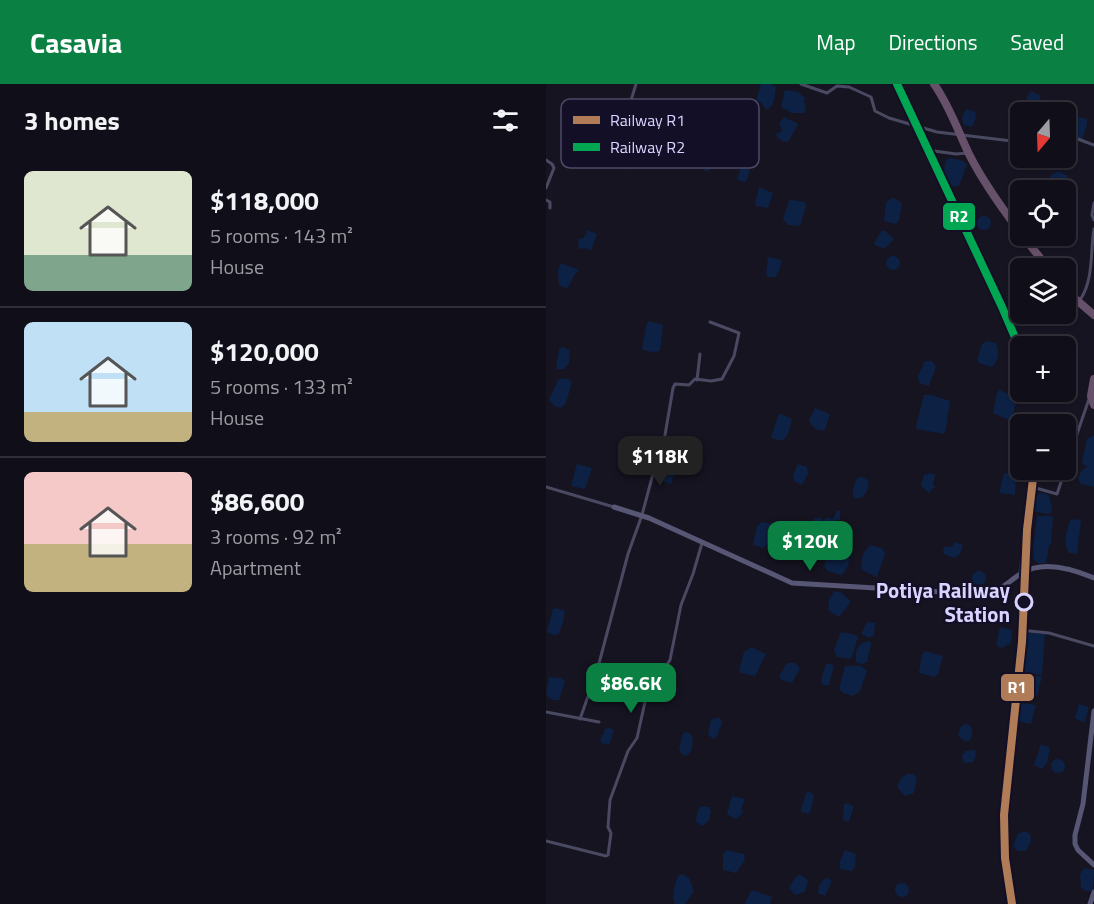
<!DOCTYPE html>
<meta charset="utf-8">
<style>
:root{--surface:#100f19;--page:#191822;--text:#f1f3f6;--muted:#9c9ca2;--line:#302f38;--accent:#0b8043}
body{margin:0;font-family:"Titillium Web",sans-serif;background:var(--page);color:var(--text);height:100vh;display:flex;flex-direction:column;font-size:22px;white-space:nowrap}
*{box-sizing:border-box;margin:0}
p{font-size:20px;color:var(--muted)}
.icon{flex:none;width:33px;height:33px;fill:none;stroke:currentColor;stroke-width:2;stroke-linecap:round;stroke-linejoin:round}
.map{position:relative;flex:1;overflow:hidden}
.drawer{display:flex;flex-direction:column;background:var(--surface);width:546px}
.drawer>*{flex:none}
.needle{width:39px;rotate:199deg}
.fabs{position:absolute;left:464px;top:18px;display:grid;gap:12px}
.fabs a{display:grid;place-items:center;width:66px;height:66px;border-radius:9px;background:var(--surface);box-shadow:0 2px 4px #0004,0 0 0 2px var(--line);font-size:30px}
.price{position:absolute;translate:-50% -51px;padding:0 14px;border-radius:12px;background:var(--accent);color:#fff;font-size:20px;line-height:39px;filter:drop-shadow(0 2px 3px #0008)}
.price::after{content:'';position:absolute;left:50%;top:36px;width:18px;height:14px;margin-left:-9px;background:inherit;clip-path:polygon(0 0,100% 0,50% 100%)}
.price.on{background:#222;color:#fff}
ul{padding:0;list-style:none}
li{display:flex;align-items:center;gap:18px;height:150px;padding:0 24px}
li+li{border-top:2px solid var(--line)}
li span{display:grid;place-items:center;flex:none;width:168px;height:120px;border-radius:9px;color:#555}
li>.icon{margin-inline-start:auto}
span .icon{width:72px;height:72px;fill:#fffc;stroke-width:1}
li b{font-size:26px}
h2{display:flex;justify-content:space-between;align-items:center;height:72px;padding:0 24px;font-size:26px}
header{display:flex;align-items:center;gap:36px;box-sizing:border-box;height:84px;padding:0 30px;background:var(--accent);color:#fff}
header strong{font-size:28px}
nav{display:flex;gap:33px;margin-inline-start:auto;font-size:21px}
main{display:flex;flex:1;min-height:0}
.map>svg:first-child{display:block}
</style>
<header>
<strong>Casavia</strong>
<nav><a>Map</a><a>Directions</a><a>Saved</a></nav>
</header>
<main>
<section class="drawer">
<h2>3 homes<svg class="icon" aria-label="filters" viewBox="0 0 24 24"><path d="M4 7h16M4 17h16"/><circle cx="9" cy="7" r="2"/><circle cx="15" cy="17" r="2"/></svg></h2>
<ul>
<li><span style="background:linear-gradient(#dfe7d0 70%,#7fa58c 0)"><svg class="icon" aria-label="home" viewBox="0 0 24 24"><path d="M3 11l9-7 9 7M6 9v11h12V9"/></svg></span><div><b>$118,000</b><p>5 rooms · 143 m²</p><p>House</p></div></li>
<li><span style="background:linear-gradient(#bfe0f5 75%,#c2b280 0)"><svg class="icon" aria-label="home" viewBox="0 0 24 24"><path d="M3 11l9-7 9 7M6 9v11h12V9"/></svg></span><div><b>$120,000</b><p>5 rooms · 133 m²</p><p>House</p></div></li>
<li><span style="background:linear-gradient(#f6c9c9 60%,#c2b280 0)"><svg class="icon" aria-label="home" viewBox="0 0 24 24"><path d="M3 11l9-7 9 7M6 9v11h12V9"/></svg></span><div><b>$86,600</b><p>3 rooms · 92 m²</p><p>Apartment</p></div></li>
</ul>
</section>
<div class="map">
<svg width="548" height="820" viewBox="0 0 548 820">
<rect width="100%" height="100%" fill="#161421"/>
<path fill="#0d2144" d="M215,0h9l6,3 -3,17 -5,5h-3l-3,-6 -6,-3z
M239,6l13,2 7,6 -1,4 2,5 -2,6h-12l-11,-6z
M485,7l10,5 -5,12h-3l-2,-3 -5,-1 1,-7z
M421,25l8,3 1,6 -4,9 -8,-2c-3,-6 -2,-11 3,-16z
M527,32l14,3v6l-5,14 -16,-3 3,-19z
M238,33l14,7 -9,17 -4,1 -8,-4 -1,-4 6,-3 -3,-7z
M76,68l12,3 -6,15 -6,-2 -2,-4z
M157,68l11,5 -5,14h-4c-8,-6 -6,-11 -2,-19z
M404,74l13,3 4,3 -8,22h-9l-7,-12 3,-14z
M482,74h24l-2,7 -23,-2z
M199,83l5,3 -3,10 -4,2 -6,-3 4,-11z
M512,87l10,5 -4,7 1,7h-12l-5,-7 3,-8z
M213,103l14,6 -5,15 -12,-2 -1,-2z
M345,114l5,1 6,4 -3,17 -3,4 -12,-3 2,-18z
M245,116l14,2 1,4 -6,20 -12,-1 -5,-6 6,-18z
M431 139a7 7 0 1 1 14 0a7 7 0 1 1-14 0Z
M40,146l11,4 -6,17 -5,-3 -7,1 -1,-10 5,-1 4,-5z
M335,147h4l9,8 -10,10 -10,-5z
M340 179a7 7 0 1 1 14 0a7 7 0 1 1-14 0Z
M222,173l14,3 -3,11 -3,4 1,2h-8l-3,-3z
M15,179l18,7 -4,4 -8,15 -8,-4 -1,-15z
M103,237l14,4 -3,26c-7,2 -11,1 -18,-2l4,-23z
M440,257l10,2c3,9 3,17 -4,24l-13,-4 -2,-3 5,-16z
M17,263l7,3 -1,13 -5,6h-8l3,-20z
M379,277h7l4,6 -7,19 -10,-3 -1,-7z
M20,294l6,4 -6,21 -5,5 -6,-2 -6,-6 9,-20z
M454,306l17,9 -6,22 -18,-8 4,-21z
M378,311h7l19,6 -3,19 1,1 -2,3 1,2 -3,8 -27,-5 -1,-3z
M269,324l15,6 -5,16c-8,2 -13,-3 -16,-10z
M233,329l13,6 -4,15 -5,7 -12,-3z
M548,351v52l-13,-3 -3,-6 4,-8 5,-3 -5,-4 5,-24z
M117,375l14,5 -6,20 -16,-5z
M31,380l15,4 -7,21 -14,-3z
M252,380l9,3 1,7 -6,11 -8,-4 -1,-6z
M385,389l4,2 -2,10 3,3h-3l-4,5 -8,-7 3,-11z
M458,389l12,2 -1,20 -16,-2z
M316,393l6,3c4,21 -26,29 -11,-2z
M493,409l7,1 4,4 2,13 -2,3 -15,-2 1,-15z
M291,426l3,1v9h-6v9l14,6 -4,9 -24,1 -3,-2 -1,-10h3l3,-7 -5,6 -7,-3 4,-11h7l2,4 3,-5 7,2z
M491,432h16l-2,28 -2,1 -3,18h-8l-4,-3 -1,-11z
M525,435l10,1 -4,34 -8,-1c-6,-10 -3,-23 2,-34z
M216,438l8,1 3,5 -5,8 1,5 -5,7 -11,-3 4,-19z
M409,458l8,3 -3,9 -6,4 -10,-4 -1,-4 2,-4 7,1z
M291,461l14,6 -3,15 -6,9 -14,-4 -4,-5 6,-19z
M325,461l12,4v3l3,-1 -9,26 -15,-7c-2,-8 1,-20 9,-25z
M250 469a7 7 0 1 1 14 0a7 7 0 1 1-14 0Z
M426 494a7 7 0 1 1 14 0a7 7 0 1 1-14 0Z
M288,507l8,2 9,9 -12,15 -11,-7 1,-10z
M10,524l9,3 -2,11 -4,12 -6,1 -6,-3 6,-23z
M321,538l8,1 -1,12 -5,3 -8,-4z
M454,543l12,3 -1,13 -9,5 -6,-3z
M295,548l15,3 2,3 -7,21 -14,-2 -3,-7z
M481,548l18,2 -3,41 -19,-3 2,-38z
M324,557l1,3 -4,18 -5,2 -6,-2c-1,-13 1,-19 14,-21z
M205,563l15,7 -11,22 -14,-3 -2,-3 5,-18z
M379,567l18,5 -5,18 -4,3 -14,-4 -1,-2 3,-16z
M241,579h8l5,5 -8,15 -11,-3 -2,-4z
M280,579l8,2 -5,20h-6l-2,-4z
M299,582h16l6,5 -7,20 -7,5 -10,-3 -4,-4z
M478,591l18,1 -5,20 -14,-2z
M3,593l12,1 4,3 -6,19h-6l-7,-5z
M474,619l16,2 -5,19 -13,-3z
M533,620l9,3v5l-4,11 -9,-5z
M169,634h5l2,5 -5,13 -3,3 -6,-4 3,-15z
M420,639l6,5v8l-3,5h-4l-7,-5 2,-8z
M63,644l5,2 -4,13 -4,2 -6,-4 5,-12z
M140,648l5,2c3,7 2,18 -5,22l-5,-2 -2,-6 4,-14z
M495,660l9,4 -3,15 -5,6 -8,-4z
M429,666l1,6 -3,6 -9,1 -2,-7 3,-5z
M505 682a7 7 0 1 1 14 0a7 7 0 1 1-14 0Z
M361,690h6l4,3 -3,16 -9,3 -8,-9 4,-9z
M264,708l4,3 -3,15 -3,4 -7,-2v-3l5,-16z
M186,712l13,3 -4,10 2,1 -2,5 -5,4 -9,-5z
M300,719l8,3 -5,16 -6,-2 1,-16z
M155,722l8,1 2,5 -2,8 -6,6 -7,-4 1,-10z
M479,747l5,3 1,7 -5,10h-8l-5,-5 5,-12z
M180,766l18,4 1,6 -9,13 -13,-3v-15z
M299,766l11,4 -1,12 -3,5 -12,-2v-8z
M538,784l10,2 -1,21h-7l-5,-3 -1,-13z
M136,790l7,4 5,13 -9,13h-10c-4,-7 0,-21 3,-28z
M252,791l5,1 5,4 -3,12 -10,3 -6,-7 4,-7z
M280,793l6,4 -7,15 -7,-3 1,-8z
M349 806a7 7 0 1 1 14 0a7 7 0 1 1-14 0Z
M206,806l20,7 -2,7h-26z"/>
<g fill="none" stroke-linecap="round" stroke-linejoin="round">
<path stroke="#4a4962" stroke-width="3" d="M255,0l26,9 10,-7 12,1 22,10 4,14 14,7 48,14 83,10
M519,54l13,1 16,6
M73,67l-1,-8 18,-59
M388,67l22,3 11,-1
M0,76l6,4 2,4 -8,20
M0,116l4,2v6
M548,119l-2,12 2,5
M534,216c14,-21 10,-47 14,-71
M151,296l3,-26
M519,385l25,-73
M0,403l68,20
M474,489l9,-83 7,-2 21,6 8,-24
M474,546l29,3 45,13
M0,628l53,10
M34,635l17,-48 31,-117 14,-39 12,-45 10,-29 9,-53 2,-4 14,1 6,-6 16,2 11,-2 12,-23 5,-23 -29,-11
M0,757l60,15 2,-1 3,-22 -3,-6 2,-27 18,-49 9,-13 8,-36 2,-3 6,-3 8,-22 9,-14 11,-55 12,-31 9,-31"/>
<path stroke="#575674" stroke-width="5" d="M68,423l35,11 143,65 184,11c25,-1 27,-9 46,-21 21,-13 51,-4 72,5
M548,627l-11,93 -8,31v9l3,6 16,15
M544,820l4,-12"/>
<path stroke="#67516a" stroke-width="8" d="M388,0c15,21 24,47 35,70 14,28 32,53 51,78
M477,152l25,32
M519,206l29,25
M548,295l-3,17 3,9"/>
<g stroke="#130f26" stroke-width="12">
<path id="rail-1" d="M466,820l-7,-46 -1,-43 18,-173 5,-112 7,-60"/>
</g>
<g stroke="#130f26" stroke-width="12">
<path id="rail-2" d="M351,0l105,223 18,42"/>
</g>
<use href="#rail-1" stroke="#b07c57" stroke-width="8"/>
<use href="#rail-2" stroke="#00a651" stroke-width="8"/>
</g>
<circle fill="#130f26" stroke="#d9d4ff" stroke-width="3" cx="478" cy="518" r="8"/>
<g text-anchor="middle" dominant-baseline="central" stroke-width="5" stroke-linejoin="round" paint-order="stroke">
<g font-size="21" font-weight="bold" fill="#d9d4ff" stroke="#130f26" text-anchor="end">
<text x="464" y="506">Potiya Railway<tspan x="464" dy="24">Station</tspan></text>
</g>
</g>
<rect x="15" y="15" width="198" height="69" rx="9" fill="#130f26" stroke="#4e4a67" stroke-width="1.5"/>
<rect x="27" y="32" width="27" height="8" fill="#b07c57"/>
<rect x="27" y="59" width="27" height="8" fill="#00a651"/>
<g font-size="16" fill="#d9d4ff">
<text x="64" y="42">Railway R1</text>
<text x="64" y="69">Railway R2</text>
</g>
<g stroke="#130f26" stroke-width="2">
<rect x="396" y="118" width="34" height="29" rx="6" fill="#00a651"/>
<rect x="454" y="589" width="35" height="29" rx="6" fill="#b07c57"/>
</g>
<g font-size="16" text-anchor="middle" font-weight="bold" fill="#fff">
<text x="413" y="138">R2</text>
<text x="471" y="609">R1</text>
</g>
</svg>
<div class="fabs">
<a><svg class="needle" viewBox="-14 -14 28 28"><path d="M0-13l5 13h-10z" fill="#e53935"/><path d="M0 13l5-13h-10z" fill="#9c9ca2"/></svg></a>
<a><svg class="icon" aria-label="locate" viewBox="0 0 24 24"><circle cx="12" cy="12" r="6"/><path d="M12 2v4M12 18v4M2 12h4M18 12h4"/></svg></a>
<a><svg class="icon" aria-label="layers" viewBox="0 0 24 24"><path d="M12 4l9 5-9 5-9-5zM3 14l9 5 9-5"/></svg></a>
<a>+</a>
<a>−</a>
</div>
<b class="price on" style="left:114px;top:403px">$118K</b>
<b class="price" style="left:264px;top:488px">$120K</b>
<b class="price" style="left:85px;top:630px">$86.6K</b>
</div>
</main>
